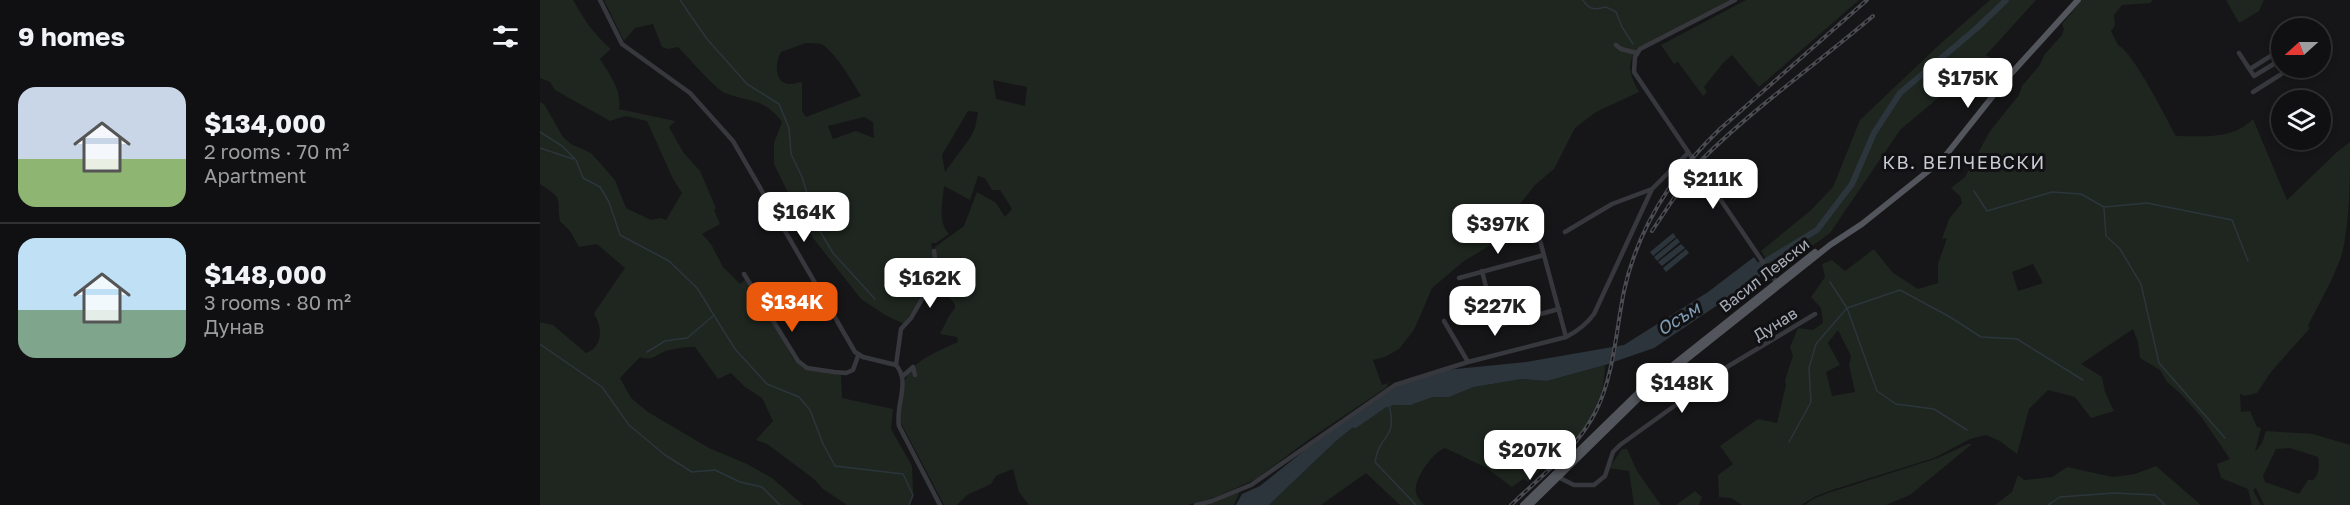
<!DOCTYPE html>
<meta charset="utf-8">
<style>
:root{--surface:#101012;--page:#1e1e20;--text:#f1f3f6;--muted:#9c9d9f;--line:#303032;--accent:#ea580c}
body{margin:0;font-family:"Golos Text",sans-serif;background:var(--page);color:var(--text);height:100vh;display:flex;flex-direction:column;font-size:22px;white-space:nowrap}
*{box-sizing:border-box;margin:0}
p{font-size:20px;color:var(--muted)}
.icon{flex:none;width:33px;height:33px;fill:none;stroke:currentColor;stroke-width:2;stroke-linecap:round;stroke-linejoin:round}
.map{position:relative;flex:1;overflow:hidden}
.side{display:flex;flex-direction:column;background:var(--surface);width:540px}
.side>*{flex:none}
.needle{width:39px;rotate:249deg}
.fabs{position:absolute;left:1731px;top:18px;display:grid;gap:12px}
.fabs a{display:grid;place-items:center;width:60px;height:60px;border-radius:50%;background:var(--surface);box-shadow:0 3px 9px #0003,0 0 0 2px var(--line);font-size:30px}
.price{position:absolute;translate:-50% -51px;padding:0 14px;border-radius:12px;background:#fff;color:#222;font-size:20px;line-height:39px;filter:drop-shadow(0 2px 3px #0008)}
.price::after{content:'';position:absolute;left:50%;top:36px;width:18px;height:14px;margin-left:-9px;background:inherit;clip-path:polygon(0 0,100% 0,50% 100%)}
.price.active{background:var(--accent);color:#fff}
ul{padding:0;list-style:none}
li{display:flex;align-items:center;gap:18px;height:150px;padding:0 18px}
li+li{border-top:2px solid var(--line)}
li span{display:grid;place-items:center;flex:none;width:168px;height:120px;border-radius:18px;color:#555}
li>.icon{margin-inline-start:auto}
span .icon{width:72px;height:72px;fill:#fffc;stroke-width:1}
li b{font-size:26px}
h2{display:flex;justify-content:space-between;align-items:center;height:72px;padding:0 18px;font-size:26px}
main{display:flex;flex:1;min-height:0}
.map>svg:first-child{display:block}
</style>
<main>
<section class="side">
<h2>9 homes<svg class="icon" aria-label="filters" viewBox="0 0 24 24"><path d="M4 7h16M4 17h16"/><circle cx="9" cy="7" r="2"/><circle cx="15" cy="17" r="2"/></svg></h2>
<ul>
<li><span style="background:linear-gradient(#c9d6e8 60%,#8fb573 0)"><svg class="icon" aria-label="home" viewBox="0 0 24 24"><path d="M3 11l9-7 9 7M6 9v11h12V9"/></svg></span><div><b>$134,000</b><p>2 rooms · 70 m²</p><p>Apartment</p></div></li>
<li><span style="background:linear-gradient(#bfe0f5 60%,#7fa58c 0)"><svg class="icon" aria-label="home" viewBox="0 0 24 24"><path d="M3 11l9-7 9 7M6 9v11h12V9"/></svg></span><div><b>$148,000</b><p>3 rooms · 80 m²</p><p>Дунав</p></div></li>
</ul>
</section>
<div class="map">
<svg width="1810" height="505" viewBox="0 0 1810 505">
<rect width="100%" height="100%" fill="#161618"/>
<path fill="#1e261f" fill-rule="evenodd" d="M0,0h33c11,19 21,35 38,49l-11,10c10,16 22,31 19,50l56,12 -6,6 14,25 17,19 16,37 -2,2 6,14 -18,10 9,10 12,23 17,17 5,-4 24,36 25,44 8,7 39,8 1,23 51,11 -2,20 21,37 1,26 -3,13h-63l-24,-16 -9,-10 -47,-35 -11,-4 17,-19 -11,-23 -17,-11 -14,-14 -13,6 -23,-32c-8,-1 -18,2 -26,3 -12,3 -16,12 -29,7l-20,21 11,20 17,14 61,36 38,16 25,14 31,27h-263v-183l13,3 33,28c17,-6 17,-26 8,-39l2,-4 29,-42 -28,-24 -18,3 -9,-16 -10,-10c-4,-24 5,-21 -20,-37v-82l4,2 19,33 8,7 20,9 24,27 11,28 25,12 10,-2 5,2 16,-27 -9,-14 -26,-58 -21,-5 -16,5 -55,-31 -5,-8 -10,-4z
M64,0h1129l-99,53c-8,15 -2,25 5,39l-43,20 -21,16 -21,41 -19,16 -15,19 -10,20 -21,22 -25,15 -32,27 -18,42 -15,19 -14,8 -12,3 9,25 6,-2 -1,4 -79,53 -52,39 -40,18 -28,8h-159l-10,-13 -6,-23 -17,7 -5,8 -24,11 -10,10h-13l-43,-82 -1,-5c2,-13 1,-31 7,-42 7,-16 36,-27 51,-34l-1,-5 -17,-3 9,-18 6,-8v-4l-10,-11 -6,-19 -3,-2 -2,-16 1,-9 29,-21 13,-34 19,11 9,14 7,-8 -12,-19h-8l-7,-12 -7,-2 -8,24 -26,-14c-1,16 -7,35 5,48l-13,9h-5l4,25 -12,25 -7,-12 -8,5 12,13 -16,25 -19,-9 -24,-16 -48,-61 -11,-31 -11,-8 -17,-35v-21l8,-21c-19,-25 -32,-19 -57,-29 -10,-4 -37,-36 -47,-46l-10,2 -6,-2 -9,-23 -18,4 -11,13zM266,43c4,0 11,0 15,1 14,7 32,39 40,52l-55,21 -4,-6v-29c-4,0 -7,2 -10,2 -19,1 -17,-22 -11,-32zM453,80l34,7 -2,19 -29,-7zM428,111l10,1 -3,16 -5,10 -25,34 -3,-17zM324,117l9,5 1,16 -18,-7 -23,8 -5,-13z
M1206,0h113l-100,87 -27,-32 -9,8 -19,24 3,5 -4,4 -25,-34 -4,2 -13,-19z
M1450,0h46l-50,55 11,7 -11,14 -7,2 -11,-5 -68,57 -70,103 -55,40 -14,-22 49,-40 23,-24 27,-67 79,-75z
M1542,0h71l-3,3 -28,2 -8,10 1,11 -4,5 7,14c16,8 48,73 58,91 27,0 57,4 77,-17l34,81 50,-48 13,-10c0,37 0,77 -8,112 -8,25 -23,49 -34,72l2,2 -39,44 -14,21 -12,3 -5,-2 1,18 9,-1 7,16 4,1 -6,24 7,-9 4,-12 47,3 37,11v60h-86l-8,-17 -3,2 8,15h-9l-4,-16 -27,-11 -4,-14 13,-5 -28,-41 -21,-24 -14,-12 -7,-12 -20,-12 -2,-16 -5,-13 -52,35 21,13 3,15 9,19 -23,7 -16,-21 -27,-7 -19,19 -12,45 -17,-13 -14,-6 -16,4 -36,19 -99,31 -19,7 -15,9h-59l-11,-7 -12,-1 -1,-22 15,-11 -13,-18 38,-27 19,4 9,-38 -1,-5 8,-24 -3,-9 8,-19 15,2 10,-7 -2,-15 -10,-11 14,-20 -3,-13 10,-4 13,11 29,-22 18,23 26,17 20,-6v-19l9,-26 -5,1 7,-20 13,-16 -2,-7 -9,-8 14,-11 25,-46 29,-36 3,-9 17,-20 6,-12 17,-19 2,-6 -2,-5zM1493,264l10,19 -25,8 -6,-19zM1298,330l13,26 -2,9 6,27 -23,4 -6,-24 14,-7 -12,-22zM1750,448l28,9c1,9 2,16 -5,23h-5l-9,14 -34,-12 -2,-6 13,-27z
M1686,0h38l-5,11 -20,12z
M1065,365c0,32 -17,67 -43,85l-11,-16 -15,10 13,18 -21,20 -5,-3 -11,8 -27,-20 -40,-19c-12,4 -32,32 -29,44 1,6 5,9 8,13h-24l-34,-32 -45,32h-52l67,-64 36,-29 22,-7h17l22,-8h16l25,-10 48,-8 25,2z
M1428,444h4l-62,51 -24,10h-81l8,-6 15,-6 110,-35z
M1082,449h5l10,22 24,34h-27l-5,-34 -20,-3z
M1616,466l45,39h-206l17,-13 6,-17 6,5 28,-3 15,-10 46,10 22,-3z
M700,491l-6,14h-35z
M1155,491l7,6 -3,8h-23z"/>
<path fill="#2c353c" d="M1133,233l3,4 -23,19 -3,-4z
M1137,238l3,4 -23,19 -3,-4z
M1141,244l4,4 -23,18 -4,-4z
M1146,249l3,4 -23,19 -3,-4z
M1214,257l11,16 -111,75 -49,17 -58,16 -25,-2 -48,8 -25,10h-16l-22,8h-17l-22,7 -36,29 -67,64h-33l6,-11 18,-8 51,-41 80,-57 55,-18 80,-8 98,-17 84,-53z"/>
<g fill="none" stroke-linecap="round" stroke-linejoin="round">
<path stroke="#2c353c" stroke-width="1.5" d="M140,0l27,39 40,45 32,20 10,24 2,26 11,23 16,51 15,25 42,46
M1043,0c6,10 12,10 23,7l10,5 6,15 11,17
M0,132l22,14 14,14 7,18 17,9 9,15 11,33 49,26 28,27 38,61 32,35 32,13 11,13 13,34 12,22 68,8 10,21 -4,10
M0,148l33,11
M1434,191l13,20 65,-19 29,2 23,13 43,-4 85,17 16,41
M1564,208l2,28 14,13 21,35 18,79 66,75
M1290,282l17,26 53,-18 50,27 31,20 36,2 66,41
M0,344l62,43 27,38 36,30 27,17 23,-2 25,12 22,5 18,18
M107,352l18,-11 22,-3 26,-22
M849,405c9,36 -10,28 -14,57l41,43
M1249,442l22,-40 -2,-34 7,-24 31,-36 30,83 19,13 38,5 33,21
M1508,505l12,-8 54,-4 41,2 10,10"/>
<path stroke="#2c353c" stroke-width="6" d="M1213,269l64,-39 35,-46 22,-51 26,-40 77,-65 29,-28
M815,425l26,-18"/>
<path stroke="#37383d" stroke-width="4.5" d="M60,0l22,44 68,49 43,48 122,211 8,5 33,8c15,17 -1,40 3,61l41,79
M1195,0l-95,49 -5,8 -1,15 143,211
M1076,45l5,4 16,4
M1699,53l15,23 28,-17
M1710,69l27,-17
M1713,92l38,-24
M1025,232l47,-28 40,-15
M998,233l28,104
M942,271l14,55 63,-17
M204,274l54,87 9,7 27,4 12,1 7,-3 5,-14
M919,278l85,-23
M904,321l24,41
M356,365l5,-36 10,-11 26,-45 -3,-22
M363,376l10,-9 2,8
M1016,476l18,9h20l11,-9 8,-24 7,-7 57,-41 13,-4 33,-22 4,-11 88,-53
M656,505l16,-4 39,-16 144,-100 73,-23 98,-25c12,-6 20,-12 28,-23l58,-125 36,-36"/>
<path stroke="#53555c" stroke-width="6" d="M983,505l117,-114 175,-139
M990,505l112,-110 188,-150 32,-21 80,-64 66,-83 70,-77"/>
<g stroke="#4a4c52" stroke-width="4">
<path id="rail" d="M1147,175c56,-60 124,-106 186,-159
M1112,231l22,-33 22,-28
M971,505c30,-29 66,-56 85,-94 18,-36 20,-81 28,-120 14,-64 49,-117 96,-162l147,-129"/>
</g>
<use href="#rail" stroke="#111113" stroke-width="1.5" stroke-dasharray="4.5" stroke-linecap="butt"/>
</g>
<g text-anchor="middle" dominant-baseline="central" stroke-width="6" stroke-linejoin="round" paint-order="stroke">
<g font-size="16" fill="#a8adb8" stroke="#111113">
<text transform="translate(1224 275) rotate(-38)">Васил Левски</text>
<text transform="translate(1235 324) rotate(-32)">Дунав</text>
</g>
<g font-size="18" letter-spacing="1.5" fill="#c9ccd4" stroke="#111113">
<text x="1424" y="162">КВ. ВЕЛЧЕВСКИ</text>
</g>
<g font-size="18" font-style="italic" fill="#7f9bb3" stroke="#111113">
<text transform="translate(1138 318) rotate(-32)">Осъм</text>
</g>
</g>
</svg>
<div class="fabs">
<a><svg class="needle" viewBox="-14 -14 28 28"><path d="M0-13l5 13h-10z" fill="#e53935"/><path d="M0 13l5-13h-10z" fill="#9c9d9f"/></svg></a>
<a><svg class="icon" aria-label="layers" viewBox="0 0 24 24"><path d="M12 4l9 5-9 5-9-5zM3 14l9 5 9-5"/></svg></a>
</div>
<b class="price" style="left:1428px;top:109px">$175K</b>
<b class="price" style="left:1173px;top:210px">$211K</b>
<b class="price" style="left:264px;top:243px">$164K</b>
<b class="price" style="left:958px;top:255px">$397K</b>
<b class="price" style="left:390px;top:309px">$162K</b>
<b class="price active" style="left:252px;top:333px">$134K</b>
<b class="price" style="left:955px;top:337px">$227K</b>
<b class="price" style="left:1142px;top:414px">$148K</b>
<b class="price" style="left:990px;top:481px">$207K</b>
</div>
</main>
